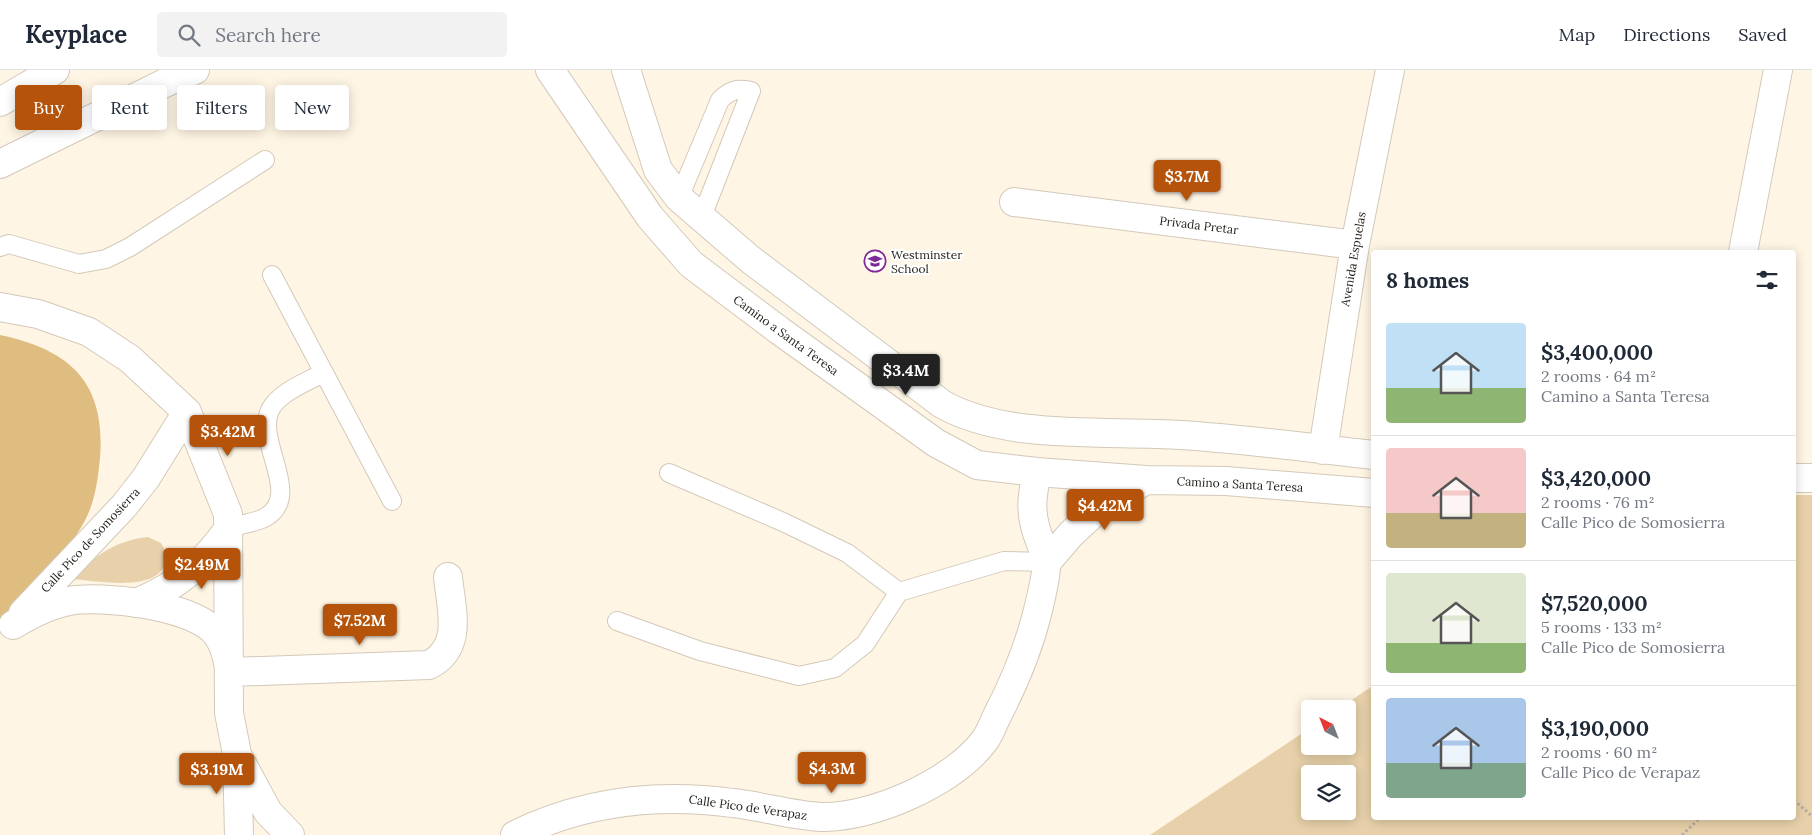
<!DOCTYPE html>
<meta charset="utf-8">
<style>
:root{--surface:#fff;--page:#f2f2f3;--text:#1f2937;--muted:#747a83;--line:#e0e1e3;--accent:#b45309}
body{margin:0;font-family:Lora,serif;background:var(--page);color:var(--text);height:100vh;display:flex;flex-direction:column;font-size:19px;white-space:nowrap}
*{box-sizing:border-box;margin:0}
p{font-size:16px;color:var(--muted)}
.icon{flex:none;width:28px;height:28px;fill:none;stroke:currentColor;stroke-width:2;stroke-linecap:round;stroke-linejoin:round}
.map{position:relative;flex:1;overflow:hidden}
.details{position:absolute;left:1371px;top:180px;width:425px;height:570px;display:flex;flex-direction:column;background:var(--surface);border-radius:5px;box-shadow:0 2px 12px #0003}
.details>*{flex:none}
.banner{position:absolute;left:15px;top:15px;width:475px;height:45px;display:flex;gap:10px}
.needle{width:32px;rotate:318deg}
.controls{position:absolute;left:1301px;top:630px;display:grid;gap:10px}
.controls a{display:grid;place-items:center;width:55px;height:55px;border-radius:5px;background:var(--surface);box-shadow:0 2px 12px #0003;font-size:25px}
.price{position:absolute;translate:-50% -42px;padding:0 11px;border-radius:5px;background:var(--accent);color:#fff;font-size:16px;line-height:32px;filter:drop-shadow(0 1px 2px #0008)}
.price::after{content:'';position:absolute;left:50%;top:30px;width:15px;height:11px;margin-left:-8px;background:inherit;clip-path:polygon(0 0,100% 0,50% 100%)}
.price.selected{background:#222;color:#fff}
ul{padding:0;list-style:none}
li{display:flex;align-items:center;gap:15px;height:125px;padding:0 15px}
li+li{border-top:1px solid var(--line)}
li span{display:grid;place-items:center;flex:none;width:140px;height:100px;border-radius:5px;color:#555}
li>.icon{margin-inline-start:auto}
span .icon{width:60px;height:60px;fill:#fffc;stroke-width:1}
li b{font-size:21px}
h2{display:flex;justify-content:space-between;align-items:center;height:60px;padding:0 15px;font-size:21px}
.pill{padding:0 18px;border-radius:5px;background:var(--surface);box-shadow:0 2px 12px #0003;font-size:18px;line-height:45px}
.pill.selected{background:var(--accent);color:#fff}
header{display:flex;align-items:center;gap:30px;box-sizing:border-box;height:70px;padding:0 25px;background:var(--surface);border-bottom:1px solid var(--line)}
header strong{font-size:24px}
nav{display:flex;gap:28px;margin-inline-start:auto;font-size:18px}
.search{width:350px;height:45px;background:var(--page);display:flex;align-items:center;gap:12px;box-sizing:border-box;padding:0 18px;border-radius:5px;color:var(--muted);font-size:19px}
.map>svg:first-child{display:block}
</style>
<header>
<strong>Keyplace</strong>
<div class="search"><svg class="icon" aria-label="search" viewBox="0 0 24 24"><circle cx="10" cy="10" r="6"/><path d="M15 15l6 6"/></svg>Search here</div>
<nav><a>Map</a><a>Directions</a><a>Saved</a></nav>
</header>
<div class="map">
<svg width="1812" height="765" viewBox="0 0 1812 765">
<rect width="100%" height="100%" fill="#fff5e4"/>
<path fill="#e8d1aa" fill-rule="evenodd" d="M1794,425h18v340h-662l160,-107v18h38v-37h-10l36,-24v133h420zM1310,704h38v37h-38z
M148,467l13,6c5,8 7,16 2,25 -14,24 -69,12 -93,11 23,-21 45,-39 78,-42z"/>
<path fill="#dfbd81" d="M0,265c71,15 106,48 100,123 -2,19 -4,38 -12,56 -15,34 -55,73 -79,102l-9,7z"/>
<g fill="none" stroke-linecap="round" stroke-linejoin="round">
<g stroke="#d3c9b9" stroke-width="20">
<path id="lane" d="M679,128l41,-98c10,-10 17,-12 31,-9l-50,128
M0,177l9,-3 70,20 27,-5 24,-12 135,-87
M272,205l120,226
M669,403l114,49 64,31 52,39 105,-31 43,1
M229,458c11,-4 27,-5 37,-11 37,-22 -11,-75 4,-107 9,-18 37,-28 53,-37
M617,551l83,30 99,25 36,-8 30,-24 34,-52"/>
</g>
<g stroke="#d3c9b9" stroke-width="30">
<path id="street" d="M550,0l100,147 41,47 89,67 156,112 41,22 60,7 109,8 80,1 148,12
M626,0l32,100 21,28 72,62 191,144c66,37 165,26 239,31 64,4 129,13 193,20
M0,32l55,-32
M0,94l167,-82 28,-12
M1014,132l341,43
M1743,182l35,-182
M0,237l38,7 51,18 41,27 57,53 41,102 1,199 8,41 2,81
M1323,380l32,-205 35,-175
M1794,408h18
M1047,492l24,-28 27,-25 48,-29
M136,533c40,-16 68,-39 93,-75
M23,543l101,-107 22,-28 41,-66
M13,555c18,-11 35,-20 56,-24 34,-6 119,4 144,29 11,11 14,27 17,42l199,-7c35,-18 22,-56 19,-88
M240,690l28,52 22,23
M515,765c69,-34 142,-42 218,-32 29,3 60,13 89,14 51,1 132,-35 163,-77 5,-7 8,-16 12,-24 17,-33 31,-66 40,-102 3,-12 11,-43 9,-54 -2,-11 -8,-22 -11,-34 -5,-18 -2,-35 2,-54"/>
</g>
<path stroke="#b4ad9f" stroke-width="3" stroke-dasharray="2.5 2.5" stroke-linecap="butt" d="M1794,730l18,16
M1682,765l18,-17"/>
<use href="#lane" stroke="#fff" stroke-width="18"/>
<use href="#street" stroke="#fff" stroke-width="28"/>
</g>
<defs>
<g id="school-ring" transform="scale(1.125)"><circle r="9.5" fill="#fff" stroke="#7f2998" stroke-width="1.5"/><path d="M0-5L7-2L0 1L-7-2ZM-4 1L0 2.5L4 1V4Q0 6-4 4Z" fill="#7f2998"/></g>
</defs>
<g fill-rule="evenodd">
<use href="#school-ring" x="875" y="191"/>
</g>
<g text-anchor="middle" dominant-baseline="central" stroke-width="4" stroke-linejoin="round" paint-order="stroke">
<g font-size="12" fill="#201d17" stroke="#fff">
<text transform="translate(1199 155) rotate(7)">Privada Pretar</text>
<text transform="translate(1353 189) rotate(-80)">Avenida Espuelas</text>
<text transform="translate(786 265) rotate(36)">Camino a Santa Teresa</text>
<text transform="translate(1240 414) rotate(3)">Camino a Santa Teresa</text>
<text transform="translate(90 470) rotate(-47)">Calle Pico de Somosierra</text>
<text transform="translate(748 737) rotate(8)">Calle Pico de Verapaz</text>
</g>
<g font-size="12" fill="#201d17" stroke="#fff" text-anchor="start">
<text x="891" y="184">Westminster<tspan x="891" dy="14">School</tspan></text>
</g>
</g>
</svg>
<div class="controls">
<a><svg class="needle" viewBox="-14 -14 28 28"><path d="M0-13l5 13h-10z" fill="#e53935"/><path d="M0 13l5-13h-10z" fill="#747a83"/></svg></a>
<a><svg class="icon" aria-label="layers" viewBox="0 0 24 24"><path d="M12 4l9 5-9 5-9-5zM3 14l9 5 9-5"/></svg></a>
</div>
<b class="price" style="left:1187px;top:132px">$3.7M</b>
<b class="price selected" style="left:906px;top:326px">$3.4M</b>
<b class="price" style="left:228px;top:387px">$3.42M</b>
<b class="price" style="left:1105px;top:461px">$4.42M</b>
<b class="price" style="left:202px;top:520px">$2.49M</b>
<b class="price" style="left:360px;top:576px">$7.52M</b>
<b class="price" style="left:832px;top:724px">$4.3M</b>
<b class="price" style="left:217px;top:725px">$3.19M</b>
<div class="banner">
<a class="pill selected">Buy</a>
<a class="pill">Rent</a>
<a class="pill">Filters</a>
<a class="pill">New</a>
</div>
<section class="details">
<h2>8 homes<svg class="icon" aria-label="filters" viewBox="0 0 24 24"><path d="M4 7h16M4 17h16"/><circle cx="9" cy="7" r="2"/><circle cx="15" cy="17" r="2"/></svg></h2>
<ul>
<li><span style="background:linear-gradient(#bfe0f5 65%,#8fb573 0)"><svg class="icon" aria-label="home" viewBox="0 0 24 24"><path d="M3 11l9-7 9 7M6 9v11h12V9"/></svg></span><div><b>$3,400,000</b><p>2 rooms · 64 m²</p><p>Camino a Santa Teresa</p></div></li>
<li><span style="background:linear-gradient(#f6c9c9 65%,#c2b280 0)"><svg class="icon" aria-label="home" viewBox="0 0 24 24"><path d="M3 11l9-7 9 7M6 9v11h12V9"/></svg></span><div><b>$3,420,000</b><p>2 rooms · 76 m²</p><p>Calle Pico de Somosierra</p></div></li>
<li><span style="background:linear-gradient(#dfe7d0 70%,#8fb573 0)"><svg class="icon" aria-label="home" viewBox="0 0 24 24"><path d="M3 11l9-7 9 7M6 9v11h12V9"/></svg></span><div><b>$7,520,000</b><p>5 rooms · 133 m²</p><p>Calle Pico de Somosierra</p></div></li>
<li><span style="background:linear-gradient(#a9c7e8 65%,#7fa58c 0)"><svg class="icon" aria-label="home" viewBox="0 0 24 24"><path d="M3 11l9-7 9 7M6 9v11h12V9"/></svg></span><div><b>$3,190,000</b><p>2 rooms · 60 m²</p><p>Calle Pico de Verapaz</p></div></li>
</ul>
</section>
</div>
